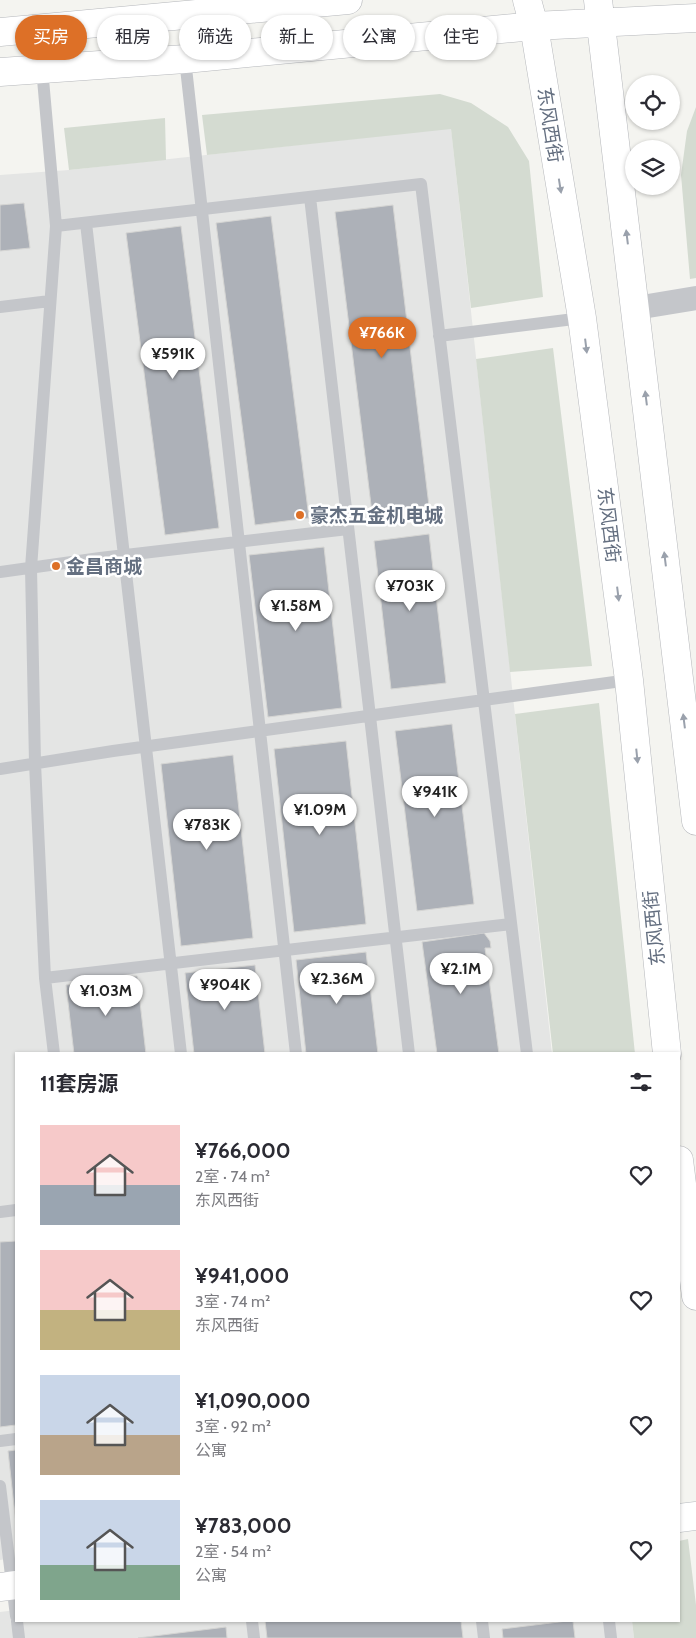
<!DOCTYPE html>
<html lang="zh">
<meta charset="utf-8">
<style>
:root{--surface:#fff;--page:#f7f7f7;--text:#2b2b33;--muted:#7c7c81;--accent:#dd7027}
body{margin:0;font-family:Cabin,"Noto Sans SC",sans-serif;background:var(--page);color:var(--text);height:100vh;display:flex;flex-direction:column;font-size:19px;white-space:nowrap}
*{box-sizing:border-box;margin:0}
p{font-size:16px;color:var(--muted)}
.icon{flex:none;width:28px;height:28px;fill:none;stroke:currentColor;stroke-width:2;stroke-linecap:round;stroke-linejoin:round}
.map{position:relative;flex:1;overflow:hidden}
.side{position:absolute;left:15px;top:1052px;width:665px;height:570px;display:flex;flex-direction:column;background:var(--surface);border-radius:0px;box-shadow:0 1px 4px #0004}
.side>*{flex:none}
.guide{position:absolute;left:15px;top:15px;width:666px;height:45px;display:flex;gap:10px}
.fabs{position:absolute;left:625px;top:75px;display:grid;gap:10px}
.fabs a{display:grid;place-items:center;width:55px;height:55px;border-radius:50%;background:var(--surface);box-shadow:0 1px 4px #0004;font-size:25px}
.price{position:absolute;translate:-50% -42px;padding:0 11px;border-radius:18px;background:#fff;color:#222;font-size:16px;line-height:32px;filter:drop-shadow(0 1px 2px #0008)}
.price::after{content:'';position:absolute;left:50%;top:30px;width:15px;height:11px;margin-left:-8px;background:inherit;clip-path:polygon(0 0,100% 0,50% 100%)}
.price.active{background:var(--accent);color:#fff}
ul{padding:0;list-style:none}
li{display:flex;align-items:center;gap:15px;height:125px;padding:0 25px}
li span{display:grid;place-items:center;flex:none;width:140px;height:100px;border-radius:0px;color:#555}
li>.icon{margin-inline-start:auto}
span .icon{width:60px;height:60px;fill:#fffc;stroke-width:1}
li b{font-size:21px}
h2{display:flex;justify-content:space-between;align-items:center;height:60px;padding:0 25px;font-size:21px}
.pill{padding:0 18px;border-radius:22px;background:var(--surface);box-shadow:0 1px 4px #0004;font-size:18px;line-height:45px}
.pill.active{background:var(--accent);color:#fff}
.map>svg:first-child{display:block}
</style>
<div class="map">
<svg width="696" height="1638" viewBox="0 0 696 1638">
<rect width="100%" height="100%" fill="#f4f4f0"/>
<path fill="#e4e5e4" d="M451,128l101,926h-536v504l-16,2v-1385l69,-5z
M16,1610v11h616l2,17h-634v-26z"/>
<path fill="#d4dbd1" d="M440,94l31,9 37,24 21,34 14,136 -72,11 -20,-179 -244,26 -5,-40z
M696,107v171l-6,1 -9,-104 6,-44z
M165,118l1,42 -97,10 -5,-42z
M553,348l39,318 -82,6 -34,-313z
M599,703l36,351h-82l-38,-340z
M688,1539l8,66v33h-62l-2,-17h47v-80z"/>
<path fill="#adb1b8" stroke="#d5d5d3" d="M24,203l6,45 -30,3v-46z
M393,205l36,301 -57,7 -37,-301z
M271,216l38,302 -54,7 -39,-302z
M181,226l38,302 -54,7 -39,-302z
M429,534l17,149 -55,6 -17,-148z
M324,547l18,161 -74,9 -19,-162z
M452,724l22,180 -57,7 -22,-180z
M346,741l20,183 -72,8 -20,-183z
M233,755l20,183 -72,8 -20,-182z
M484,933l6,8 1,7h-6l14,106h-62l-15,-112z
M366,952l12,102h-72l-10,-94z
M255,965l10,89h-71l-9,-81z
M137,976l9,78h-72l-8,-69z
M16,1241v184l-16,2v-185z
M16,1450v74l-8,-73z
M265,1621h196l2,17h-196z
M567,1621h6l2,17h-72l-1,-9z
M226,1627l1,11h-89z"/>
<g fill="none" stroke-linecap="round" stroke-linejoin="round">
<g stroke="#b6b9be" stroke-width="29">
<path id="secondary" d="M679,1518l17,-2
M0,1587l16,-2"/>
</g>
<g stroke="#b5b7bb" stroke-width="29">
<path id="primary" d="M527,0l7,26 48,292 47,362 38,374
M598,0l98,821
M0,32l348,-32
M0,72l185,-13 349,-33 162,-8
M679,1160l17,136"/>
</g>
<path stroke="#c4c6ca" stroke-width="12" d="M185,59l111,995
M42,68l14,158 365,-42 106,870
M310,197l99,857
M86,223l95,831
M0,307l50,-6
M439,336l143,-18
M0,572l100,-14 248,-29
M0,769l113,-18 516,-71
M45,978l466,-54
M54,1054l-9,-76 -10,-215 -4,-195 25,-342
M0,1212l16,-2
M0,1441l16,-2
M0,1486l16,130
M17,1621l2,17
M252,1621l2,17
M482,1621l2,17
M609,1621l2,17"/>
<path stroke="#c4c6ca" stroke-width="24" d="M636,308l60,-10"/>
<use href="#secondary" stroke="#fff" stroke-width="28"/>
<use href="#primary" stroke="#fff" stroke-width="28"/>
</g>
<defs><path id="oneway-solid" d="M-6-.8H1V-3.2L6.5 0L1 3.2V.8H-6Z" transform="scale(1.25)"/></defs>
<g fill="#9aa1ac">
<use href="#oneway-solid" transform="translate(560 186) rotate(81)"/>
<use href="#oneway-solid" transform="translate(627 237) rotate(-97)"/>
<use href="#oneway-solid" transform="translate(586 346) rotate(83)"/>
<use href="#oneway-solid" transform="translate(646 398) rotate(-97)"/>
<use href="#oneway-solid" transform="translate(665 559) rotate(-97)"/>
<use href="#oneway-solid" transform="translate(618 594) rotate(83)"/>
<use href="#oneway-solid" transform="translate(684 721) rotate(-97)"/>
<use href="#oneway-solid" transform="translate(637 756) rotate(84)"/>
</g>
<g fill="#dd7027" stroke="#fff" stroke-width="2">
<circle cx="300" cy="515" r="5"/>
<circle cx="56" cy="566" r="5"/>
</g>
<g text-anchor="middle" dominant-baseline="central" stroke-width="5" stroke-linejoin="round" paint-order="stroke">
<g font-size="19" fill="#646f80" stroke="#fff">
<text transform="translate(550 125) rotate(81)">东风西街</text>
<text transform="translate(609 525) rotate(83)">东风西街</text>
<text transform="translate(654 928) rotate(-96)">东风西街</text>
</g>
<g font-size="19" font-weight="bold" fill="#646f80" stroke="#fff" text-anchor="start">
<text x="310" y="515">豪杰五金机电城</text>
<text x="66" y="566">金昌商城</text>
</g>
</g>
</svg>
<div class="fabs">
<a><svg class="icon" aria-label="locate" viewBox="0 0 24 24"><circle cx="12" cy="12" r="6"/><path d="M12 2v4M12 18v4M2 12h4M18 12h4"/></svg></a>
<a><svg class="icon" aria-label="layers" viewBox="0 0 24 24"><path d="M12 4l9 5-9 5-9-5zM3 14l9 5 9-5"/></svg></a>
</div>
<b class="price active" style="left:382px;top:359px">¥766K</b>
<b class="price" style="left:173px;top:380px">¥591K</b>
<b class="price" style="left:410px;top:612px">¥703K</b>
<b class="price" style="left:296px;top:632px">¥1.58M</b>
<b class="price" style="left:435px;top:818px">¥941K</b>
<b class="price" style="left:320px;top:836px">¥1.09M</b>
<b class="price" style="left:207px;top:851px">¥783K</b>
<b class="price" style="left:461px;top:995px">¥2.1M</b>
<b class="price" style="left:337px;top:1005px">¥2.36M</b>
<b class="price" style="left:225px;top:1011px">¥904K</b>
<b class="price" style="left:106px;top:1017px">¥1.03M</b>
<div class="guide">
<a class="pill active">买房</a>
<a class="pill">租房</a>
<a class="pill">筛选</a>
<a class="pill">新上</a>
<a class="pill">公寓</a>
<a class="pill">住宅</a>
</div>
<section class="side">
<h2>11套房源<svg class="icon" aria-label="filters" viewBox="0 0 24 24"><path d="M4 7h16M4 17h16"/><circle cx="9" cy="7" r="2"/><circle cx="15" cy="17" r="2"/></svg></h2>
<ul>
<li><span style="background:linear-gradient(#f6c9c9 60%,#9aa5b1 0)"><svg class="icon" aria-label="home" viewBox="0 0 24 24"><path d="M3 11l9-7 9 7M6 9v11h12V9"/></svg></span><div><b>¥766,000</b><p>2室 · 74 m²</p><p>东风西街</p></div><svg class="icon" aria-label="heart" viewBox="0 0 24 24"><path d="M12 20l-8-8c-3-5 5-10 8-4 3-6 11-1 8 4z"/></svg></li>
<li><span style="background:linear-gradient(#f6c9c9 60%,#c2b280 0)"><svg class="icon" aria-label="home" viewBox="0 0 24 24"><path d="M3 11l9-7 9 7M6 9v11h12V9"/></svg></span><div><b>¥941,000</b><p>3室 · 74 m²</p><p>东风西街</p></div><svg class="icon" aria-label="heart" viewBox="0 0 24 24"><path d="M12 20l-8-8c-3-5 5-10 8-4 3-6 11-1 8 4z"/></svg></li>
<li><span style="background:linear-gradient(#c9d6e8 60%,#b9a48a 0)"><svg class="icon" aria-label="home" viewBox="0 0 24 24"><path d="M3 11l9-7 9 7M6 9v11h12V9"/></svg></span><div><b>¥1,090,000</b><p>3室 · 92 m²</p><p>公寓</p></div><svg class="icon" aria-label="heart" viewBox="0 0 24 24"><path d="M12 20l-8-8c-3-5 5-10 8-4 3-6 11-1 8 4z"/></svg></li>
<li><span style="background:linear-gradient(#c9d6e8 65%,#7fa58c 0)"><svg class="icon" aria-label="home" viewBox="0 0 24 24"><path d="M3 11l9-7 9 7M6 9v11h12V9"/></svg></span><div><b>¥783,000</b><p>2室 · 54 m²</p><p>公寓</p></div><svg class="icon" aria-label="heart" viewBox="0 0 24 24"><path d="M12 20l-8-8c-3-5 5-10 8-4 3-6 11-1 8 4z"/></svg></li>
</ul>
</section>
</div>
